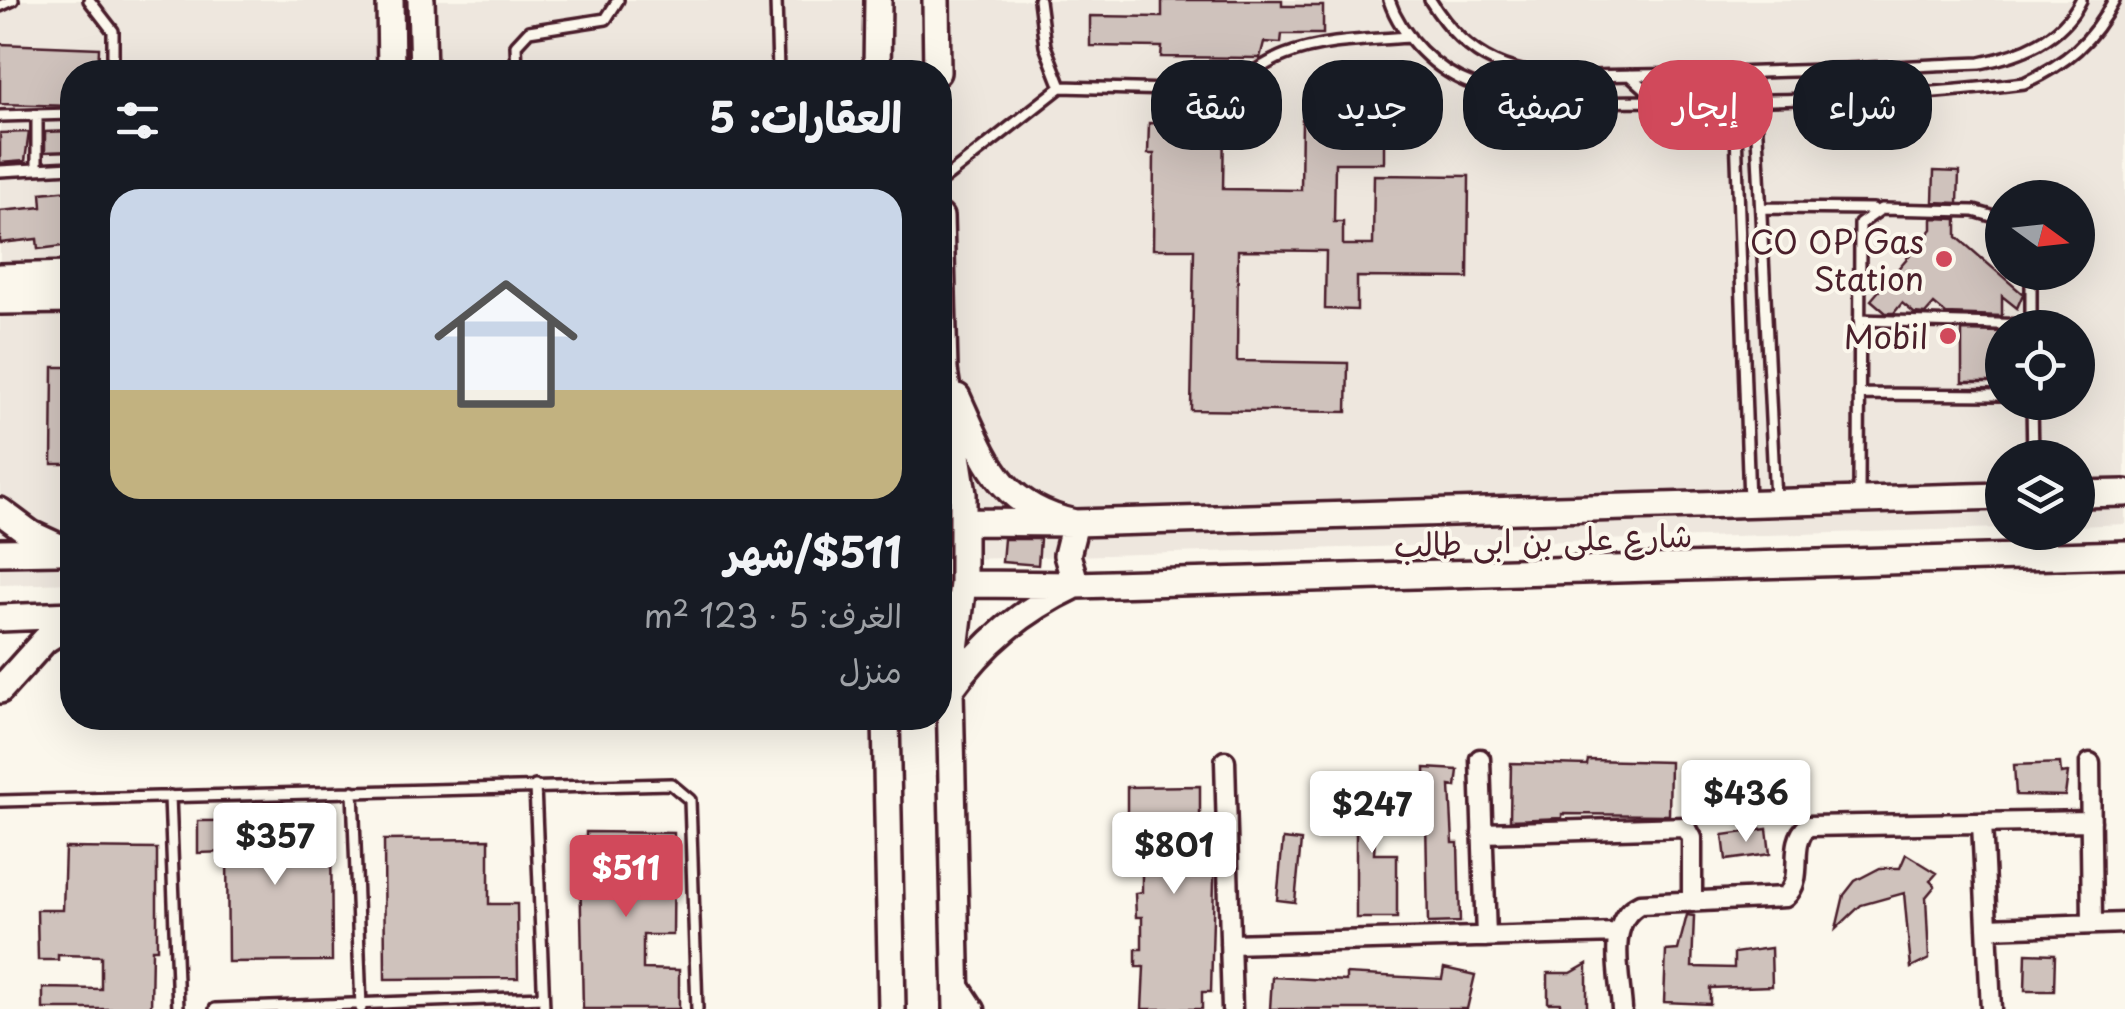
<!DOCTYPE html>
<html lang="ar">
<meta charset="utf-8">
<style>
:root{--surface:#171b24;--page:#20242c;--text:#f1f3f6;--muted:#9ea1a6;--accent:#d1495b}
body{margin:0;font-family:"Playpen Sans","Playpen Sans Arabic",sans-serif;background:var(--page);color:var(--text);direction:rtl;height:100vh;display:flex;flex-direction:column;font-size:38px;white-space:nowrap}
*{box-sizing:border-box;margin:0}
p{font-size:32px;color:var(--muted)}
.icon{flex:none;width:55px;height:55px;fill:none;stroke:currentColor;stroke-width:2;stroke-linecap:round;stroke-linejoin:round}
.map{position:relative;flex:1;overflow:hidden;direction:ltr}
.panel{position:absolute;left:60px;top:60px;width:892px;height:670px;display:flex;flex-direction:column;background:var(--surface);border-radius:40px;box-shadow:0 10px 40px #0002;direction:rtl}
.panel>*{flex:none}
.banner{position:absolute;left:982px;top:60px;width:950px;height:90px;direction:rtl;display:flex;gap:20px}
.needle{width:65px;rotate:105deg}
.controls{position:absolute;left:1985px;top:180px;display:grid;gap:20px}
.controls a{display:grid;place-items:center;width:110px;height:110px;border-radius:50%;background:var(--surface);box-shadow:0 10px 40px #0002;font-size:50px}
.price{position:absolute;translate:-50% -85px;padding:0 22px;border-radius:10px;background:#fff;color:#222;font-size:32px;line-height:65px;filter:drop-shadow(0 2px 5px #0008)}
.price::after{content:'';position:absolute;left:50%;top:60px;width:30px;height:22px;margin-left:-15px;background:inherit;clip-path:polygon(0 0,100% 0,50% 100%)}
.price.current{background:var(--accent);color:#fff}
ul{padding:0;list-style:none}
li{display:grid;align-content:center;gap:20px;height:530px;padding:0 50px}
li span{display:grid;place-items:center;height:310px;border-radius:30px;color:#555}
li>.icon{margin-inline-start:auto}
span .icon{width:180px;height:180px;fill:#fffc;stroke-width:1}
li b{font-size:42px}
h2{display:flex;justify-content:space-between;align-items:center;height:120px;padding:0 50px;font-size:42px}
.tag{padding:0 35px;border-radius:40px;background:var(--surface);box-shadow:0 10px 40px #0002;font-size:35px;line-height:90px}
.tag.current{background:var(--accent);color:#fff}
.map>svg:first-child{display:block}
</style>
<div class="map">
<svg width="2125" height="1009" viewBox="0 0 2125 1009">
<rect width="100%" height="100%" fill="#fbf7ec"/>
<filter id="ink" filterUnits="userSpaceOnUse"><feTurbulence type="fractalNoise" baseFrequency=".01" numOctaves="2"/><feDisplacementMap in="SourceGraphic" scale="20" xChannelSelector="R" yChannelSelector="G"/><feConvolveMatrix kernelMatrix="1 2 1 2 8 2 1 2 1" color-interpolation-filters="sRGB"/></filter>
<g filter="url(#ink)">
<path fill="#eee7de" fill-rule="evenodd" d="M0,0h2125v524l-47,2v-68h-76v70l-1062,32v-488h-868v511l-72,2zM2002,198h76v74h-76zM2002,328h76v74h-76z"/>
<path fill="#cfc2bc" stroke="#4a1f2b" stroke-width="2.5" d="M1162,0h120v6h41v28h-41l-1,9 -17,-1 -4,16 -99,-1 1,-10 -72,-1v-30l72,1z
M0,44l99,4 -1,24h-26v34l-72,-2z
M1302,119l82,1v43h-49l-1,59h9v23h30l1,-70 95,1 -1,102 -111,-1v33l-32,-1 1,-58 -88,-1 -1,111 111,2 -1,49 -156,-2 3,-161h-41l1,-95h-6l1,-31 75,1 -1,65 78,1z
M72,131v20l-27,1v-20z
M29,132l-4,29 -25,2v-30z
M1934,171l25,1 -1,31 -25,-1z
M72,190v55l-34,4 -1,-10 -37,4v-32l42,-4 -1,-14z
M1932,218l25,1v18l66,57 -6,14 -15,-12v20l-56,-2 -12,-10 -9,10 -11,-1 -12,-10 -8,10h-8l-15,-13 61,-71z
M1962,331l40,1v50h-40z
M53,367h19v97h-20z
M1004,539h36l-2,26 -36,-3z
M1588,760l82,2 -1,53 -107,-1v4l-52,2 1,-57 76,2z
M2060,763l1,11 7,-1 -3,23 -49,-1 -2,-30z
M1425,768l33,2 -2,17 -6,-1 3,57h5l2,79 -32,1z
M1744,773l21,2 2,23 -35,1 -1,-16 11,-3z
M1200,786v57l15,1 -4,148h-9v17h-60l2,-42h-8v-18h6v-32h-6l-1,-24 7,-1v-63h-15v-42z
M1349,788l42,4 -3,32 -12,-1 -2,31h23v64h-41v-91l-10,-1z
M331,820l1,141 -104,1 -1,-110 -29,1v-32z
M1767,829l3,25 -44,6 -3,-25z
M586,832l88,1 -1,102h-30v34l36,1v39h-96l-3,-144h6z
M489,839v65h28l1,74 -133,1 -1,-139z
M1283,839l18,2 -6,61 -18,-2z
M65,848l92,1v100h-5l-1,60h-108v-21l58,1v-33l-43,-1v5h-20l-1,-50h26z
M1906,854l31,19 -7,8 5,5 -9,11 3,62 -18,9 -7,-75 -43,12 -25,24 8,-34 11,-14 25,-13h20z
M1687,915l7,1 -2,51 42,1v-15l37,-5 1,38 -62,2v16l-46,-2 2,-51 12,-1z
M2026,953l29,1 -1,37h-29z
M1587,964v45h-27v-6h-12v-30h23z
M1444,968l31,7 -8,34h-197l2,-32 74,4v-7l96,5z"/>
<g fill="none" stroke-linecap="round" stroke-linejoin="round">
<g stroke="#4a1f2b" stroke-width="16">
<path id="lane" d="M89,0l24,31v41
M776,0l2,72
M1039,0l6,46 16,41
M1389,0c12,36 47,71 83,84 60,22 125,17 188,17 121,0 244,-3 364,-18 43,-20 68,-41 90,-83
M1430,0c16,26 36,49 65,62 43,20 96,13 142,13 115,-1 228,-7 343,-12 41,-8 81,-23 101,-63
M0,6l13,-6
M517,72l-1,-27 13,-14 77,-12 12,-19
M1754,73l21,427
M1734,74l15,427
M1630,75l29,26
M37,115v54
M0,116l72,-2
M0,171l72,-4
M940,182l121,-95 147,4c32,-5 48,-25 77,-36 38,-15 84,-15 125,-18
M1761,208l112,1
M2031,272v56
M1859,320l172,5
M1859,394l143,1
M2032,402l1,56
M1859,496l1,-272 21,-15 93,2 28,8
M535,786l9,223
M353,791l8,217
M170,796l8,213
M0,801l671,-17 19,16 7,209
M215,1009l328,-12"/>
</g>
<g stroke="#4a1f2b" stroke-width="25">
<path id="street" d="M1480,759l6,178
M1225,761l7,248
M2090,763l2,161
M1982,823l9,186
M1482,833l204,-6 6,11v64
M1987,928l138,-5
M1230,944l388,-11
M956,980l19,29
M1622,1009c-2,-34 -17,-88 18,-105l145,-7c22,-20 1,-52 23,-71l283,-5"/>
</g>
<g stroke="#4a1f2b" stroke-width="32">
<path id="secondary" d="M390,0l1,72
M421,0l2,72
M936,0l1,72
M877,72l1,-72
M940,217l4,153 19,124v90l-13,106 7,319
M0,277l72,-2
M0,301l72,-1
M2078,494l47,-1
M0,511l31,23 37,17
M963,522l112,1 927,-27
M0,552l58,-1
M963,584l113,1 1049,-31
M0,618l72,-3
M0,690l45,-50 27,-17
M950,690c34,-48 73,-80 126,-105l-9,-30 8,-32c-76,-17 -89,-62 -118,-126
M886,718l6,291"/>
</g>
<use href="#lane" stroke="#fbf7ec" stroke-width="9"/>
<use href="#street" stroke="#fbf7ec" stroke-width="18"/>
<use href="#secondary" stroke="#fbf7ec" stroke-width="25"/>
</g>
</g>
<g fill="#d1495b" stroke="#fbf7ec" stroke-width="4">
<circle cx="1944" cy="259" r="10"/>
<circle cx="1948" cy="336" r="10"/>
</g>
<g text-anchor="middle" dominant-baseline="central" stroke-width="8" stroke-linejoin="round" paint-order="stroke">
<g font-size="32" fill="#4a1f2b" stroke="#fbf7ec" text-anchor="end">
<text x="1924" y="241">CO OP Gas<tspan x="1924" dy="37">Station</tspan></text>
<text x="1928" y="336">Mobil</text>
</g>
<g font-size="32" fill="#4a1f2b" stroke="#fbf7ec">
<text transform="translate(1543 539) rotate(-2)">شارع على بن ابى طالب</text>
</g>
</g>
</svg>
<div class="controls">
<a><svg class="needle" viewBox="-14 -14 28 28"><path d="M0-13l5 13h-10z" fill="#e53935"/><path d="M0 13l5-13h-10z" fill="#9ea1a6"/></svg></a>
<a><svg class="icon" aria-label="locate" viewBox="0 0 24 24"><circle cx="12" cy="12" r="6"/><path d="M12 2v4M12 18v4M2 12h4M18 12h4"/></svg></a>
<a><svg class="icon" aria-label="layers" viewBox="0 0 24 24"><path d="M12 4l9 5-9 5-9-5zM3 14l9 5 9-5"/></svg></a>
</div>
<b class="price" style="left:1746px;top:845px">$436</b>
<b class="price" style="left:1372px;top:856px">$247</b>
<b class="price" style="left:275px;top:888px">$357</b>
<b class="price" style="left:1174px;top:897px">$801</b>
<b class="price current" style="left:626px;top:920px">$511</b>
<div class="banner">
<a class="tag">شراء</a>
<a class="tag current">إيجار</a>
<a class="tag">تصفية</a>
<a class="tag">جديد</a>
<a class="tag">شقة</a>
</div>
<section class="panel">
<h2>العقارات: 5<svg class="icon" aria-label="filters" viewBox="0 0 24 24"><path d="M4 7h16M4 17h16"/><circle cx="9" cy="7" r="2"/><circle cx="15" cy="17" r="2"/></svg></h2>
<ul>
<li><span style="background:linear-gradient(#c9d6e8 65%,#c2b280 0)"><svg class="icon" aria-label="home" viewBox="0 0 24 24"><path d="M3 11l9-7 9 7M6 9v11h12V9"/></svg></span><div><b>$511/شهر</b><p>الغرف: 5 · 123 m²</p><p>منزل</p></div></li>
</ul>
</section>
</div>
